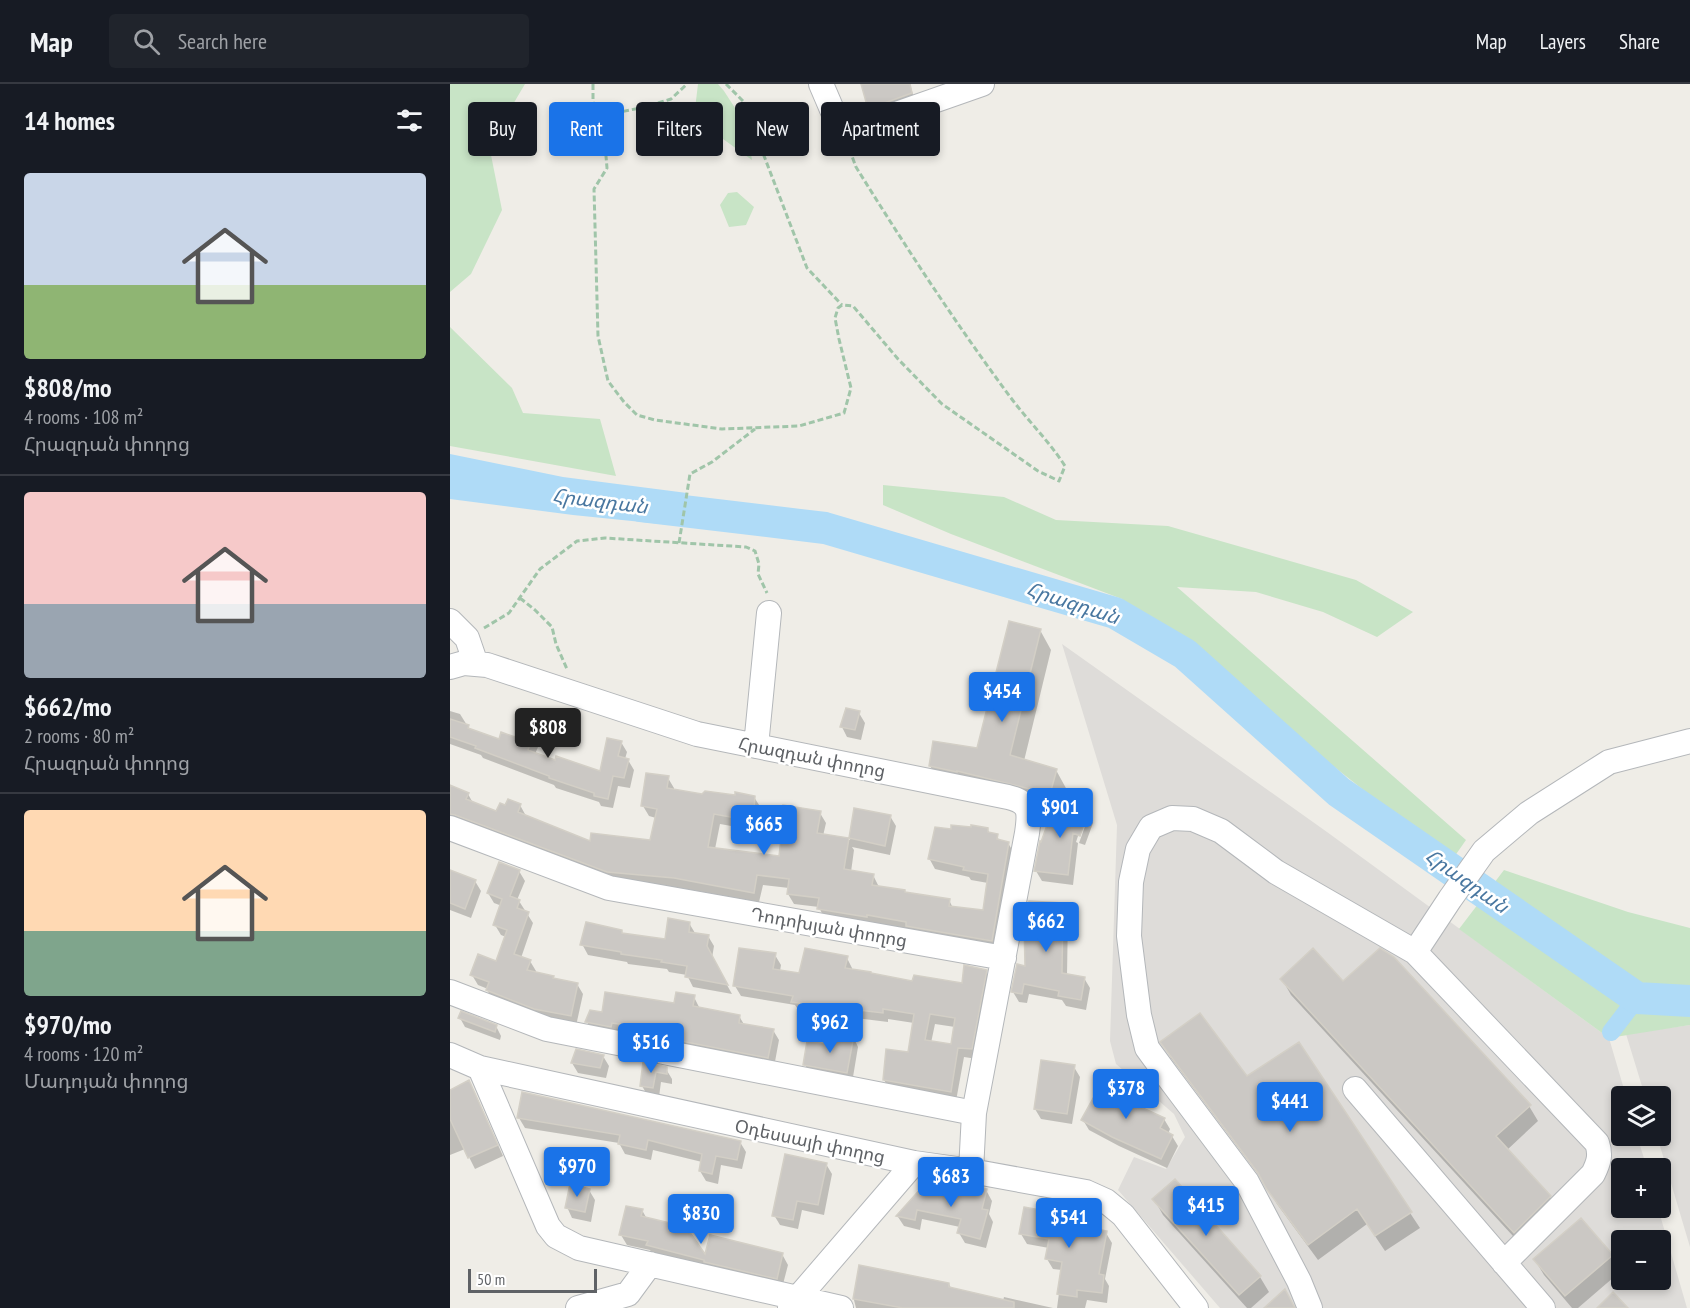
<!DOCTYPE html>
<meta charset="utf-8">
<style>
:root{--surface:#171b24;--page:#20242c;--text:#f1f3f6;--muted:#9ea1a6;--line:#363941;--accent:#1a73e8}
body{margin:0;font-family:"PT Sans Narrow","Noto Sans Armenian",sans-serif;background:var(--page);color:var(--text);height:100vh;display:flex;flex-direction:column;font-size:22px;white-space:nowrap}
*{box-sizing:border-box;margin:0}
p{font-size:20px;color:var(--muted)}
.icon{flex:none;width:33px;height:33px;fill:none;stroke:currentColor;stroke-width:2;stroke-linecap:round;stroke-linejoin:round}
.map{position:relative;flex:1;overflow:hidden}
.details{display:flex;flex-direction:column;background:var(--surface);width:450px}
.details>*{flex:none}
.guide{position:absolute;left:18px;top:18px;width:570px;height:54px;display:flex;gap:12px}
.tools{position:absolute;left:1161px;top:1002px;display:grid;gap:12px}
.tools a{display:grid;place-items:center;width:60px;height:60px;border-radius:6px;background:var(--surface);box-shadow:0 3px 9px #0003;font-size:30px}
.scale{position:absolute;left:18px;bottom:15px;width:129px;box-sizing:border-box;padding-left:6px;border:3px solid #5f6266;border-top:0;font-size:16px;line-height:21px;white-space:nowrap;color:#5f6266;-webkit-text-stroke:4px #fff;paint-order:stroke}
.price{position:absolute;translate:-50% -51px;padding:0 14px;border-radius:6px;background:var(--accent);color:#fff;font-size:20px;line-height:39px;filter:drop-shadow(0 2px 3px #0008)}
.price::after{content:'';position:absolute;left:50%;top:36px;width:18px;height:14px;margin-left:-9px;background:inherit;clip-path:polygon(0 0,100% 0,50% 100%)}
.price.selected{background:#222;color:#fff}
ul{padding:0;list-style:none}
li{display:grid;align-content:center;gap:12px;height:318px;padding:0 24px}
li+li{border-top:2px solid var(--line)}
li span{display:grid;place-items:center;height:186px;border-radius:6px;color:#555}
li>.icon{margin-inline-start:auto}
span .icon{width:108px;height:108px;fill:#fffc;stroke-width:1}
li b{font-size:26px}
h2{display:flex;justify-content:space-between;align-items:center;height:72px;padding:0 24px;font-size:26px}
.tag{padding:0 21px;border-radius:6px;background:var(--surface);box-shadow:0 3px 9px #0003;font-size:21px;line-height:54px}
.tag.selected{background:var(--accent);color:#fff}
header{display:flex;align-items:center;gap:36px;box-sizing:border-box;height:84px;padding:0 30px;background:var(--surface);border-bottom:2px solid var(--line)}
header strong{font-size:28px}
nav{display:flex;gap:33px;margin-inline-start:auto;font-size:21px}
.search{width:420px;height:54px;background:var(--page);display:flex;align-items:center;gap:15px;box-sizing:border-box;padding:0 21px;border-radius:6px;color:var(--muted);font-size:22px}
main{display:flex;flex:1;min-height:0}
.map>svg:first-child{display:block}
</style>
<header>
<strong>Map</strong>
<div class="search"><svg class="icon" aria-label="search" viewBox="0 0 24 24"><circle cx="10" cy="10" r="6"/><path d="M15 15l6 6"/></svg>Search here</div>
<nav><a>Map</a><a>Layers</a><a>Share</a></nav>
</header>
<main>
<section class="details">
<h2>14 homes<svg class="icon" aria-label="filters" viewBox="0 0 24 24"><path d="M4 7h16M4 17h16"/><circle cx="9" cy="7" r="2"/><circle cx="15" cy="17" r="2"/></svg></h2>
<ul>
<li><span style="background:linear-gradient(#c9d6e8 60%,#8fb573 0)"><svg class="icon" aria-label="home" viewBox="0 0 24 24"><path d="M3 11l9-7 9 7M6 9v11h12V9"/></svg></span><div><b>$808/mo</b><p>4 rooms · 108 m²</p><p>Հրազդան փողոց</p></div></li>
<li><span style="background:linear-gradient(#f6c9c9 60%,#9aa5b1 0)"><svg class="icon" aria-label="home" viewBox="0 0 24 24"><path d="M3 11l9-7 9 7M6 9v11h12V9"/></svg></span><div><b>$662/mo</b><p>2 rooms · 80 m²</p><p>Հրազդան փողոց</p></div></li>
<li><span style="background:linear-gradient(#ffd9b3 65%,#7fa58c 0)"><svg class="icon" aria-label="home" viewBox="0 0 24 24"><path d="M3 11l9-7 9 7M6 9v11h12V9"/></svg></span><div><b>$970/mo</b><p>4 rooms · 120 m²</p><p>Մադոյան փողոց</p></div></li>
</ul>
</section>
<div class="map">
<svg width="1240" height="1224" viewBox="0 0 1240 1224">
<rect width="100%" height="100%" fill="#efede7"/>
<path fill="#dedcd9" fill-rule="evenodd" d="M612,560l265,188 282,206 17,58h-4v40h15l10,32h-25v40h36l29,100h-467l-102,-118 16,-33 32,12 19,-32 -11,-23 -58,-50 -6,-23 7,-216zM1172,1156h38v40h-38z
M1240,941v222l-33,-111h3v-40h-15l-19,-62z"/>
<path fill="#c8e4c6" d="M0,0h75l-36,61 13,65 -31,64 -21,18z
M248,0h20l6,7 22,34 6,35 -40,-29 -17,-22z
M287,108l17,15 -8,18 -17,2 -9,-22 8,-12z
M0,243l62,61 11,25 77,6 16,57 -166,-30z
M433,401l121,12 52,23 112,6 188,54 57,32 -36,25 -54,-25 -67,-20 -79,-5 289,253 -14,20 -330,-261 -171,-65 -68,-29z
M1054,786l124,42 62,16v97l-81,13 -150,-109z"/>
<path fill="#afdbf7" d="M0,370l113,23 124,16 -6,33 -108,-11 -123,-16z"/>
<path fill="#0003" fill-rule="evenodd" d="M413,0h47l4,14 -42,15z
M590,546l11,20 -27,111 32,9 11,20 -4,15 24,8 6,10 -8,22 -6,-2 9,-25h-4l-8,24 2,1 -5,42 -31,-4 -6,-10 18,-60 -86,-21 -26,-4 -12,-20 48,-17z
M0,627l10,3 10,16 30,11 32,-5 6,11 -3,7 21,8 45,11 20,-31 6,10 -2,7 3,1 6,10 -4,18 -12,-2 -5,22 -12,-2 -2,-4 -43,-14 -2,-3 -71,-27 -2,-3 -31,-11z
M409,629l6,10 -4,17 -14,-3 -5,-10z
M218,694l6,10v2l29,6 51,1 7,11 -2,23 -39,-7 -5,25 65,8 3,-23 -2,-4 39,-17 6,10 -3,13 27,4 5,-30 35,6 6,10 -6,29 -38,-8 2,3 -3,22 22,3 6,12 27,7 43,6 4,8 31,4 4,-29 -17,-3 -2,-3 -34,-8 -6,-11 23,-27 35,-2 4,6 6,1 3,6 8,1 6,10 -17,98 -172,-31 -6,-13 -25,-3 -6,-10 1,-6 -26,-3 -4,17 -79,-14 -50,-5 -180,-57v-39l18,7 5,9 24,10 9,-7 14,-1 6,11 65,27 60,-1 5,-24 -7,-2 -6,-10z
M0,787l25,10 6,10 -10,27 -21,-8z
M69,787l6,10 -8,19 2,1 14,22 -12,35 9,3 6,10 -1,3 19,6 23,4 6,10 -7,32 -83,-26 -6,-10 1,-1 -10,-4 -6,-10 25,-12 9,-26 -5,-2 -6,-10 7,-19 -8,-3 -6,-10z
M612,820l6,11 -1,60 17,3 6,10 -4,22 -20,-4 -4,-6 -33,-6 -2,9 -8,-1 -6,-10z
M239,839l6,10 13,3 6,10 -2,12 20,36 -39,-7 -6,-12 -18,-3 -2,-3 -39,-5 -1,-2 -39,-7 -6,-11 39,-12 2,3 43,6z
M325,871l6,10 -1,6 20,4 47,-17 5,10v3l61,12 50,2 23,-14 5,11 -14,77 -13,-2 -8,44 -66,-11 -6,-10 25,-27 5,-30 -26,-4v3l-89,-11 -4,-6 -54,-9 -6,-10zM485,940l20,3 -3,19 -21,-3z
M832,895l61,4 186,123 9,15 -31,29 43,47 9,15 -35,36 -233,-253z
M244,913l6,12 39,7 6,10 28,4 6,10 -5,27 -181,-35 -6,-10 88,-17z
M10,934l36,8 5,10 -1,4 -35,-13z
M403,952l5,11 -6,36 -41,-8 -6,-10z
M712,958l84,36 52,-34 122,184 -35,23 -18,-27 -49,36 -41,-56 -10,-18 -96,-128z
M153,972l6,10 -3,12 -28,-5 -6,-10z
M195,980l21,5 6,10v5l-11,-2 -2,15 -11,-1 -6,-10z
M624,983l6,10 -8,47 -31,-5 -6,-10z
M677,1004l6,10 -3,6 34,15 6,10 -2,5 4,2 6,10 -11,22 -48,-22 -30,-16 -6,-10z
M0,1008l25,1 28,63 -28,13 -10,-20 -15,6z
M69,1034l221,24 6,10 -4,17 -21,-4 -3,19 -12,-3 -6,-10 2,-9 -49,-12 -2,10 -26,-6 -6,-11 -94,-15z
M376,1080l6,10 -8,41 -22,-5 -4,19 -18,-4 -6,-10z
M473,1104l45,9 18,-7 6,11 -3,13 4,8 -7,26 -21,-5 -6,-10 1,-6 -38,-8 -2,11 -16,-4 -6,-9z
M139,1106l6,10 -4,22 -19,-4 -5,-11z
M704,1115l106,78 9,15 -18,16h-4l-84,-93z
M192,1126l5,9 59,38 76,-3 6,11 -6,23 -129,-33 -3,-5 -23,-5 -6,-10z
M622,1133l5,10 29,6 6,10 -7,36 4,7 -2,17 -20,-3 -2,8h-28l5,-38 -9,-1 -6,-10 2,-11 -22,-4 -6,-10z
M1162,1172l9,15 -43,37h-6l-28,-33 -9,-15z
M410,1183l89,17 3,6 51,11 1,-4 49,11h-197l-2,-8z"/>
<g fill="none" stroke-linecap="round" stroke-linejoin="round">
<path stroke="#afdbf7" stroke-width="18" d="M1161,948l26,-34"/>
<path stroke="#afdbf7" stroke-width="32" d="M191,422l184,22 290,85 70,41 154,138 298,206 53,3"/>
</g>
<path fill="#cbc8c4" stroke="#d3cfc6" stroke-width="1.5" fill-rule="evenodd" d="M411,0h49l2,9 -44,16z
M559,537l32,8 -31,126 47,14 -7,25 -93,-23v1l-28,-6 4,-25 44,7z
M396,624l14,3 -5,19 -15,-3z
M0,635l19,6 -1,3 31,11 2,-7 14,5 3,-7 15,5 -5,15 27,10 1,-4 44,15 7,-33 15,3 -4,15 11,3 -5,19 -11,-2 -5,23 -14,-3v-3l-45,-15v-2l-74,-28 1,-2 -26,-9z
M196,689l23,3 -2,12 35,6 3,-3 30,4v-3l20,4 -2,25 -39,-7 -6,33 71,9 3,-26h-3l4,-25 38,6 -4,22 32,5 -5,31 30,5 -2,11 33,5v2l45,7 -1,7 34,4 5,-36 -25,-4 1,-3 -36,-8 7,-32 16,2v-4l20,2v-2l17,3v4l10,2 -1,5 12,3 -17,99 -86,-15v-4l-39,-7v2l-50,-8 2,-11 -32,-4 2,-15 -32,-4 -3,18 -80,-15 -67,-6 -152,-57 -5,-1v-29l19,8 -3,6 30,12 4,-8 5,2 3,-6 13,5 -3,8 72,29 1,-8 59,7 7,-31 -16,-3z
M606,716l32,12 -8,24 -7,-3 -5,42 -34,-4 6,-30 1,1z
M404,724l37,7 -6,31 -36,-8z
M49,778l21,8 -10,26 10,4 -3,8 12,4 -15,42 17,6 -4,10 27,6 -1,2 25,5 -7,33 -37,-7 -48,-19 3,-8 -19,-7 8,-21 18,7 11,-31 -14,-5 9,-26 -15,-6z
M0,786l26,10 -11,29 -15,-6z
M579,817l34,2 -1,70 23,4 -4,23 -23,-4 1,-5 -35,-7 -2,10 -11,-2 6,-28 8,2 -1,-43z
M218,834l22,4 -1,10 20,3 -2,11 21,39 -43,-8 2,-11 -26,-4 1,-2 -41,-6v-2l-41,-7 6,-23 36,8v3l43,6z
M289,864l37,5 -3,16 26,4 6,-25 43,8 -3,12 26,4v1l41,8 2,-6 48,8 2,-18 23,5 -15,79 -14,-1 -7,44 -68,-12 3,-31 22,3 6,-38 -31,-5v4l-92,-11 2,-6 -60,-10zM480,930l25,4 -4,26 -26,-4z
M863,864l30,33 37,-33 14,9 137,148 -35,31 55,60 -37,37 -234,-254z
M155,908l69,11 2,-11 19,3 -2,11 47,9 -1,8 35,6 -6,29 -123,-24 1,-6 -34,-5 -1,4 -26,-5 5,-12 12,2z
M11,927l36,14 -2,7 -37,-14z
M750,929l47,63 52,-34 113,170 -37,24 -18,-27 -49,36 -42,-57 -8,-15 -98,-131z
M386,948l18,3 -7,38 -44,-8 4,-24 26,4z
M126,965l28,6 -4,13 -29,-5z
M591,976l34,5 -8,49 -33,-5z
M193,978l24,5v7l-11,-2 -3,16 -13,-2z
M656,991l22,12 -7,11 44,20 -5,10 13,7 -12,24 -49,-22 -31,-17z
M19,996l29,65 -30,13 -18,-39v-29z
M72,1008l219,49 -4,19 -21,-4 -4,18 -13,-3 3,-17 -54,-14 -2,10 -28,-6 2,-9 -103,-17z
M335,1070l42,9 -9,42 -21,-4 -4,19 -21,-4z
M725,1095l86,97 -22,19 -87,-96z
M120,1100l20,5 -5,23 -20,-4z
M520,1101l17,4 -5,20 6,1 -8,29 -23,-6 4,-14 -44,-9 -2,10 -19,-4 27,-30 44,9z
M176,1122l17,3 -2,7 45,11 19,27 5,-19 73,18 -6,26 -73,-17v-2l-58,-15 2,-4 -29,-6z
M574,1123l49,9 -2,8 36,7 -8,43 5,1 -2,18 -25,-3v7l-20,-3 5,-32 -17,-3 4,-20 -30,-5z
M1131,1134l32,37 -48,41 -32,-37z
M409,1181l90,18v4l65,15v6h-111l-50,-9z
M835,1205l10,19h-31z
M1163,1208l15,16h-31z"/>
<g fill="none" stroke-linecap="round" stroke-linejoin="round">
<g stroke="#b4b7ba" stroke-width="26">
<path id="minor" d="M371,0l21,49 140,-49
M0,537l17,17 9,26
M0,583l14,-4 23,2 210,69 311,63c23,6 22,15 19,36l-53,280 -3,58
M306,662l13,-133
M0,744l159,60 395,70
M965,868l35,-53 34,-48 45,-38 80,-51 81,-21
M0,908l97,37 427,84
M0,971l30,13 434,95 57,8 115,21 20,9 17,14 73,93
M30,984l68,158 8,10 23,12 262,60
M905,1005l188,219
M340,1223l124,-144
M128,1224l50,-14 22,-30
M860,1224l-11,-27 -52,-99 -78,-104 -22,-30 -8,-33 -10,-79 2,-54 7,-33 13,-22 21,-9 21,1 28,12 55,41 139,80 182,191c4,12 2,19 -4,31l-89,89"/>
</g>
<path stroke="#a0c5a9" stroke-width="3" stroke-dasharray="6 3" stroke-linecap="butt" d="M143,0v18l12,42 2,24 -13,21 4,147 10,45 16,21 13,13 18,5 67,9 77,-3 45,-13 7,-25 -12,-49 -4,-21 3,-10 4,-3 11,1 45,53 44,45 96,67 21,10 6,-15c-16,-25 -36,-44 -54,-68 -55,-74 -106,-152 -155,-231l-6,-16
M276,0l17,17 64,167 35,37
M148,37l17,-8 30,-6 26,-8 16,-15
M229,459l11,-69 22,-12 43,-33
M70,514l15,12 17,17 4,17 11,25
M34,544l25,-15 31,-44 37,-28 28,-3 141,9 9,4 4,13 -1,10 9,19"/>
<use href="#minor" stroke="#fff" stroke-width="24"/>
</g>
<g text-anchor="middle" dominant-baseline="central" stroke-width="5" stroke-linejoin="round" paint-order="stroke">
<g font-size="18" fill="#5f6266" stroke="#fff">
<text transform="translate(362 673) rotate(11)">Հրազդան փողոց</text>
<text transform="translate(379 843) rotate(10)">Դոդոխյան փողոց</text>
<text transform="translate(360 1057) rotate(12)">Օդեսսայի փողոց</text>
</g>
<g font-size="20" font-style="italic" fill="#4977a0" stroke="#fff">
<text transform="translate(150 417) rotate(7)">Հրազդան</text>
<text transform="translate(623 519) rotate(18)">Հրազդան</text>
<text transform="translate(1017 797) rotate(35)">Հրազդան</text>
</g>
</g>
</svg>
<div class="tools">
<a><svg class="icon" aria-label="layers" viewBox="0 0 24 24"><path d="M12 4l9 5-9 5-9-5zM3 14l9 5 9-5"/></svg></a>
<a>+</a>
<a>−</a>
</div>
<div class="scale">50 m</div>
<b class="price" style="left:552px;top:639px">$454</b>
<b class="price selected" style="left:98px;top:675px">$808</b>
<b class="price" style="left:610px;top:755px">$901</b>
<b class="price" style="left:314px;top:772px">$665</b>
<b class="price" style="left:596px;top:869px">$662</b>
<b class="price" style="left:380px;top:970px">$962</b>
<b class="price" style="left:201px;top:990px">$516</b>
<b class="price" style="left:676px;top:1036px">$378</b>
<b class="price" style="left:840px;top:1049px">$441</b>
<b class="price" style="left:127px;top:1114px">$970</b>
<b class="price" style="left:501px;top:1124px">$683</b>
<b class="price" style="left:756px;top:1153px">$415</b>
<b class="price" style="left:251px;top:1161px">$830</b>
<b class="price" style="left:619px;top:1165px">$541</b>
<div class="guide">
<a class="tag">Buy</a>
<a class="tag selected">Rent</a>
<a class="tag">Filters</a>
<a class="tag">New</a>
<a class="tag">Apartment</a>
</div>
</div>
</main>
